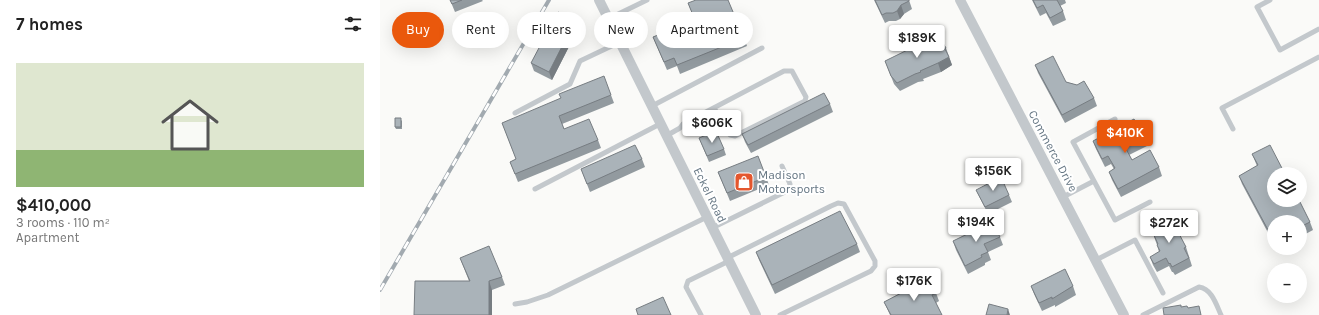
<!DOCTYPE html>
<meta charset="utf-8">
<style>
:root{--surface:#fff;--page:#f6f6f6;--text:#222;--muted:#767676;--line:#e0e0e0;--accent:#ea580c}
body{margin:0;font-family:Karla,sans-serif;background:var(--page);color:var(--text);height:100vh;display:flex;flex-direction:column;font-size:15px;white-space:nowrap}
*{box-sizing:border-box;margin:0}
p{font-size:13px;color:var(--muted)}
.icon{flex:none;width:22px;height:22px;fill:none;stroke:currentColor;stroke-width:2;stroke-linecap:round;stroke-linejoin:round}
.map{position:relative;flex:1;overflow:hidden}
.panel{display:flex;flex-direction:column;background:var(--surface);width:380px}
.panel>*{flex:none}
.guide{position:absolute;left:12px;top:12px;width:380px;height:36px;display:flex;gap:8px}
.fabs{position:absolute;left:887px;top:167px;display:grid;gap:8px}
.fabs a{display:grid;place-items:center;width:40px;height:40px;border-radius:50%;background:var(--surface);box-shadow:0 4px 16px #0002;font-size:20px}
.price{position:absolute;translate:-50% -34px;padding:0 9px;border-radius:4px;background:#fff;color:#222;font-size:13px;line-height:26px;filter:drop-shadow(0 1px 2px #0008)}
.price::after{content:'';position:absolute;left:50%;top:24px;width:12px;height:9px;margin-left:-6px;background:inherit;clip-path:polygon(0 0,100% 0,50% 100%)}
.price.selected{background:var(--accent);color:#fff}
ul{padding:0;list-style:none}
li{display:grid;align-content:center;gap:8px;height:212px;padding:0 16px}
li+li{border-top:1px solid var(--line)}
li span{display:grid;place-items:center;height:124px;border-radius:0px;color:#555}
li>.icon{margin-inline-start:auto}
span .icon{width:72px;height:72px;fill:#fffc;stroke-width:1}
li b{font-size:17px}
h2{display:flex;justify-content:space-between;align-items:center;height:48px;padding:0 16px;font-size:17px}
.tag{padding:0 14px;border-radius:18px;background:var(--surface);box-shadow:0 4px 16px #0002;font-size:14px;line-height:36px}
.tag.selected{background:var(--accent);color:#fff}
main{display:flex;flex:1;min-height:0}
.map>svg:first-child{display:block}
</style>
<main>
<section class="panel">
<h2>7 homes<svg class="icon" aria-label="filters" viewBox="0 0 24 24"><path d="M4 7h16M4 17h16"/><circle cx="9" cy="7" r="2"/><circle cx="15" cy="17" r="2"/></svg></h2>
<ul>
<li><span style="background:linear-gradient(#dfe7d0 70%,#8fb573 0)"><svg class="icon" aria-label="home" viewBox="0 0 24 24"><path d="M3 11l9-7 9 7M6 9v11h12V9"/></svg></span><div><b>$410,000</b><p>3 rooms · 110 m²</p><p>Apartment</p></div></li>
</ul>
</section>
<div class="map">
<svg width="939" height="315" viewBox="0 0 939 315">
<rect width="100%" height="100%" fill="#fafaf8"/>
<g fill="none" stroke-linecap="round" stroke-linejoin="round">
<path stroke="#c3c8cc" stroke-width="5" d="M890,0l-13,7 23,43 39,-21
M228,19l39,-19
M272,106l110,-58
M135,113l55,-29 10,-23 40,-19
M735,119l-42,23 42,78 35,-18
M853,129l-11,-21 97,-51
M286,136l14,-8 3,-4 101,-53h8l14,26 -1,4 -70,35 -5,-1 -16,-27
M155,189l125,-65
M683,197l31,-16
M332,228l77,-38 1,-6 -8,-18
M347,258l104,-52 7,-3 6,1 31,57v5l-4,5 -91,44
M716,260l39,-20 28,53
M135,304l12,-2 21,-7 159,-78
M321,315l-15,-28 2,-6 41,-20
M763,315l56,-28c13,2 17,17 22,28"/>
<path stroke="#c3c8cc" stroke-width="10" d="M219,0l157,315
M580,0l164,315"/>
<g stroke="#a2aab0" stroke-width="4">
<path id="rail" d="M0,290l169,-290"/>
</g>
<use href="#rail" stroke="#fff" stroke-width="2.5" stroke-dasharray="8" stroke-linecap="butt"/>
</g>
<path fill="#929a9f" d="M70,0h32l1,1 -28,11z
M494,0h35l3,9 -8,5 -4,5 -4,2h-7l-4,2z
M652,0h33l1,3 -6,3 3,5 3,9 -13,6 -7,-13 -6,3z
M308,3l56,35 3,8 -67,28 -3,-8 -10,4 -14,-33 42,-17z
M198,29l-26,51 -18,-9 -3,-8z
M566,48l6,17 -11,7 -18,7 1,2 -6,1 -18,9 -6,-7 -9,-23z
M655,65l31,17 11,3 17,13 3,8 -32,17 -27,-50z
M231,95l3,8 -52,21 2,5 34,11 3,8 -83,34 -8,-20 6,-3 -14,-36z
M450,104l3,8 -82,41 -6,-11 -3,-8z
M22,120v9h-6l-1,-2z
M764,137l3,9 -18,9 3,5 27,7 3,9 -41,21 -9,-17 -3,-8 5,-3 -3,-5 -6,3 -9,-18 -3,-8z
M319,138l25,11 2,6 -17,7z
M872,154l58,68 3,8 -13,7v-15h-26v22l-32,-60 -3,-8 18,-10z
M262,159l3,8 -55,25 -9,-23z
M338,172l48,5 3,8 -39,16z
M596,190l33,5 3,7 -24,12z
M771,227h23l12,20 6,19 -17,9 -2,-3h-1l-3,-6 -12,6 -4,-7 -3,-8 9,-5 -2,-7 -5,-14h1z
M620,237l3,8 -15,7 3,8 -6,3v2l-17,9 -12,-24 -3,-9z
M477,244l3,8 -85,42 -16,-34 -3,-8z
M80,258l42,19 3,8 -13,5v25h-78l55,-34z
M529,285h9l10,3 8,5 3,8 -3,2 6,12h-52l-6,-13 26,-14z
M651,286h42l3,9 -21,12v-2l-13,6 -8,-17z"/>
<path fill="#777d82" d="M521,5l3,9 -4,5 -3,-8z
M195,21l3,8 -26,51 -3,-8z
M569,57l3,8 -11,7 -3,-9z
M109,281l3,9v25h-3z
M628,309l2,6h-3z"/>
<path fill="#aab3b9" stroke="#777d82" d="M70,0h12l-10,4z
M316,0h32l16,38 -67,27 -3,-7 -10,4 -11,-25 42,-17 -7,-17z
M495,0h34v1l-8,4 -4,6 -4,2h-7l-4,2z
M653,0h24l6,11 -13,7 -7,-13 -6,3z
M178,12l17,9 -26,51 -18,-9z
M558,35l8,13 -1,1 4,8 -11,6 -18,8 1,1 -6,2 -18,9 -6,-7 -6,-15z
M673,56l13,26 11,3 7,-4 10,17 -32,17 -27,-50z
M224,76l7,19 -52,21 5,13 25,-10 9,21 -83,34 -5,-12 6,-3 -14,-36 59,-25 -2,-4z
M444,93l6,11 -82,41 -6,-11z
M15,118h6v9h-6z
M754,119l10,18 -19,10 7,13 18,-10 9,17 -41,22 -9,-17 6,-4 -7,-12 -6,3 -9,-18z
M336,131l8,18 -17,7 -8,-18z
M255,145l7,14 -55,25 -6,-15z
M890,145l15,29h-11v26h25l11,22 -10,5v-5h-26v19l-35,-65 19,-11 -6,-11z
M378,156l8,21 -39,16 -9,-21z
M621,177l8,18 -24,12 -9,-17z
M460,211l17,33 -85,41 -16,-33z
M789,218l5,9 1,-1 11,21 -2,1 5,10 -17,9 -2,-4 -1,1 -3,-6 -12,6 -4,-7 10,-6 -3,-6 1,-1 -6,-13 1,-1 -2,-3z
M612,222l8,15 -16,7 4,8 -7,3 1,2 -17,9 -12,-25z
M109,246l13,31 -13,4v34h-75l1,-34h55l-10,-23z
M685,269l8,17 -21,13v-2l-13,6 -8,-17z
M536,281l2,4 7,-4 3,7 5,-2 3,7 -4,2 10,20h-51l-7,-13 27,-14 -2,-3z
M283,297l8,18h-33l-2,-6z
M609,304l19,5 -1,6h-21z
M801,305v2l6,-1 1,2 11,-2 2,9h-37l-1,-7z"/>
<defs>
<g id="shop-square" transform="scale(1)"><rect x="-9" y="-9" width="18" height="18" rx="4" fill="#e4572e" stroke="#fff"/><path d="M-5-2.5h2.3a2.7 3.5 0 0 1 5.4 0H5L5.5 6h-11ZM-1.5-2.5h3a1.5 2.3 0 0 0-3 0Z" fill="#fff"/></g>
</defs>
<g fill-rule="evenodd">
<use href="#shop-square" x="364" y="182"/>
</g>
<g text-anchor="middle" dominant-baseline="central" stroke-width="4" stroke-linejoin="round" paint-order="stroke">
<g font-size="12" fill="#657683" stroke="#fff">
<text transform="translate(673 151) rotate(62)">Commerce Drive</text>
<text transform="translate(330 195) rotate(64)">Eckel Road</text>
</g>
<g font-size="12" fill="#657683" stroke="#fff" text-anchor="start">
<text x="378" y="175">Madison<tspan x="378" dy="14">Motorsports</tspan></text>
</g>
</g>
</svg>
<div class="fabs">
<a><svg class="icon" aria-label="layers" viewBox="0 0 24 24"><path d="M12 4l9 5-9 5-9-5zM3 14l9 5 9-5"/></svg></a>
<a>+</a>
<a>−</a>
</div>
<b class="price" style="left:537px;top:59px">$189K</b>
<b class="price" style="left:332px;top:144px">$606K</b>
<b class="price selected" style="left:745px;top:154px">$410K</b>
<b class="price" style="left:613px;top:192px">$156K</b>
<b class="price" style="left:596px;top:243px">$194K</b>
<b class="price" style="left:789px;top:244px">$272K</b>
<b class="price" style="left:534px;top:302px">$176K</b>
<div class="guide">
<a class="tag selected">Buy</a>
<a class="tag">Rent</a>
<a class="tag">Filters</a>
<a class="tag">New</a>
<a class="tag">Apartment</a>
</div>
</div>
</main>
